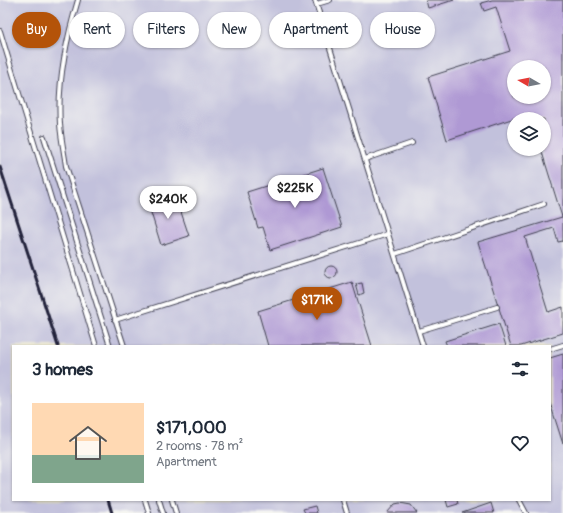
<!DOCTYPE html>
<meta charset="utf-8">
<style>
:root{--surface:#fff;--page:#f2f2f3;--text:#1f2937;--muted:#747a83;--line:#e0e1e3;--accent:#b45309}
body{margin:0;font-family:Pangolin,sans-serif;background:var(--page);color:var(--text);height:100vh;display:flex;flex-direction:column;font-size:15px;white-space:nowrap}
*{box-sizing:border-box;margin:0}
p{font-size:13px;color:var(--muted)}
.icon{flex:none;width:22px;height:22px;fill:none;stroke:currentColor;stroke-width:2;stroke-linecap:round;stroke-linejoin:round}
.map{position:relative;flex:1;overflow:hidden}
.drawer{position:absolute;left:12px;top:345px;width:539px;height:156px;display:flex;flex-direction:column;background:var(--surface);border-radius:0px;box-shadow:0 1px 3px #0004}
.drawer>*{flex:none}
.guide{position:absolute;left:12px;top:12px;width:539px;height:36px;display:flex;gap:8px}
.needle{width:26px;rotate:279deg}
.controls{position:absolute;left:507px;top:60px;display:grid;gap:8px}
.controls a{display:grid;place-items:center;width:44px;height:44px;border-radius:50%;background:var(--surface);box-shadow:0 1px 3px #0004;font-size:20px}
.price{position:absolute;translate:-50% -34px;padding:0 9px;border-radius:14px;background:#fff;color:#222;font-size:13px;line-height:26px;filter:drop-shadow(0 1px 2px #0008)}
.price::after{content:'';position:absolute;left:50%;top:24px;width:12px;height:9px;margin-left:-6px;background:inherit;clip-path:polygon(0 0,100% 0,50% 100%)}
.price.active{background:var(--accent);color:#fff}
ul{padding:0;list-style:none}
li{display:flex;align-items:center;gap:12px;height:100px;padding:0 20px}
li+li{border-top:1px solid var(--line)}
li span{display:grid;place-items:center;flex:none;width:112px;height:80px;border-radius:0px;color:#555}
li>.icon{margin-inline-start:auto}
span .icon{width:48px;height:48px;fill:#fffc;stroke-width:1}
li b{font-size:17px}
h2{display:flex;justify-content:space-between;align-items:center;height:48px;padding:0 20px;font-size:17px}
.pill{padding:0 14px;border-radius:18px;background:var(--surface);box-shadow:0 1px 3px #0004;font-size:14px;line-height:36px}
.pill.active{background:var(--accent);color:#fff}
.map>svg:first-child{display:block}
</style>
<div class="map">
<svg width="563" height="513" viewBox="0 0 563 513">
<rect width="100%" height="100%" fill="#f6f6f2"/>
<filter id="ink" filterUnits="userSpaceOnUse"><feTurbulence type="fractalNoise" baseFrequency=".025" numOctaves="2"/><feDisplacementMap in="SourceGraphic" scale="8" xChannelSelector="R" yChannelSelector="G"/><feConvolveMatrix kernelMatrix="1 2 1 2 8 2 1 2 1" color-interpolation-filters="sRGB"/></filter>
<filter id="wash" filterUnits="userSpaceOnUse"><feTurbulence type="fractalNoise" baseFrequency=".012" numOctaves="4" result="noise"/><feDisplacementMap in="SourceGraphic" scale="16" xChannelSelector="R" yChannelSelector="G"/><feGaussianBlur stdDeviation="0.9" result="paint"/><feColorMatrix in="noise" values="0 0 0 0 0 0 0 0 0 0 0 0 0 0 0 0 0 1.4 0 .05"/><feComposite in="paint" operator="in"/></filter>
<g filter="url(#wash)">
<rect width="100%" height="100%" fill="#ece8cf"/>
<path fill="#c2c1dc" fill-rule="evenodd" d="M0,0h563v513h-563zM514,67h30v30h-30zM514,119h30v30h-30zM13,346h537v154h-537z"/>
<g id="blocks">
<path fill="#af99d4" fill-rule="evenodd" d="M426,0h28l-26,8z
M492,0h71v241l-5,1 -4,-14 -29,9 23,75 15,-5v26l-42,13h-10l-33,-104 84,-25 -21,-68h3v-30h-12l-2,-6 -83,27 -19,-63 82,-26 -14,-44 -12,4 -3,-8zM514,67h30v30h-30z
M323,168l19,59 -72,23 -7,-23 -5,1 -11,-36z
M175,194l14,42 -28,9 -13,-42z
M325 272a6 6 0 1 1 12 0a6 6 0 1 1-12 0Z
M352,282l20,64h-104l-10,-35z
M362,283l2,10 -5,2 -3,-11z
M499,324l7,22h-59l-2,-5z
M563,354v90l-13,-41v-45z
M446,500h11l1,4 -10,3z
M400,503l11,2 6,8h-30l8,-9z
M491,503l3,10h-32z
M315,506l2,7h-12l-2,-4z"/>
</g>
</g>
<g filter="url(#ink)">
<use href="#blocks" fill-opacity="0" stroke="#404051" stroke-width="1"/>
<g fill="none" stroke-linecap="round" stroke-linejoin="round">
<g stroke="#404051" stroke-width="6">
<path id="service" d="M78,0c-12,40 -21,82 -18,124 1,14 4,28 6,42l58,180
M315,0l108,346
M317,4l13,-4
M0,31l96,315
M44,137l66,209
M365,159l47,-16
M395,254l149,-50
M115,320l273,-86
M419,331l78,-24
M550,349l13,-4
M145,500l4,13
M159,500l4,13
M172,500l4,13
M343,500l4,13
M519,500l7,13"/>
</g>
<use href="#service" stroke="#fff" stroke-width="4"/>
<path stroke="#22223b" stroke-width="3" d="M0,167l58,179
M108,500l4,13"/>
</g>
</g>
</svg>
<div class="controls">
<a><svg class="needle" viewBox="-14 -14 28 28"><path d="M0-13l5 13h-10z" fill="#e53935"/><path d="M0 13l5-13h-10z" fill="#747a83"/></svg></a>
<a><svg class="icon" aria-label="layers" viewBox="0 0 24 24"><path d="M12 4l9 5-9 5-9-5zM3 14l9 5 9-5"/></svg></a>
</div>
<b class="price" style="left:295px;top:209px">$225K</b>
<b class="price" style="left:168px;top:220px">$240K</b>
<b class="price active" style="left:317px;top:321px">$171K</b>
<div class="guide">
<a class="pill active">Buy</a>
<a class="pill">Rent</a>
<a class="pill">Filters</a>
<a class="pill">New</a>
<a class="pill">Apartment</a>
<a class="pill">House</a>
</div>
<section class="drawer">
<h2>3 homes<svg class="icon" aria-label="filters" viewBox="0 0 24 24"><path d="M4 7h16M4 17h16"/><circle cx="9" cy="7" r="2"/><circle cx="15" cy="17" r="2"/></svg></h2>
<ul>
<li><span style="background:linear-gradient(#ffd9b3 65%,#7fa58c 0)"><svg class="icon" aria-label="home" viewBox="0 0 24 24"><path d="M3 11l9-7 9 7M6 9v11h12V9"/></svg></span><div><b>$171,000</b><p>2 rooms · 78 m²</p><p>Apartment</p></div><svg class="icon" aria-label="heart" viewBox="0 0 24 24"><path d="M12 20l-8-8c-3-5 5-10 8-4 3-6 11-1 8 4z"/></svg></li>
</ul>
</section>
</div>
